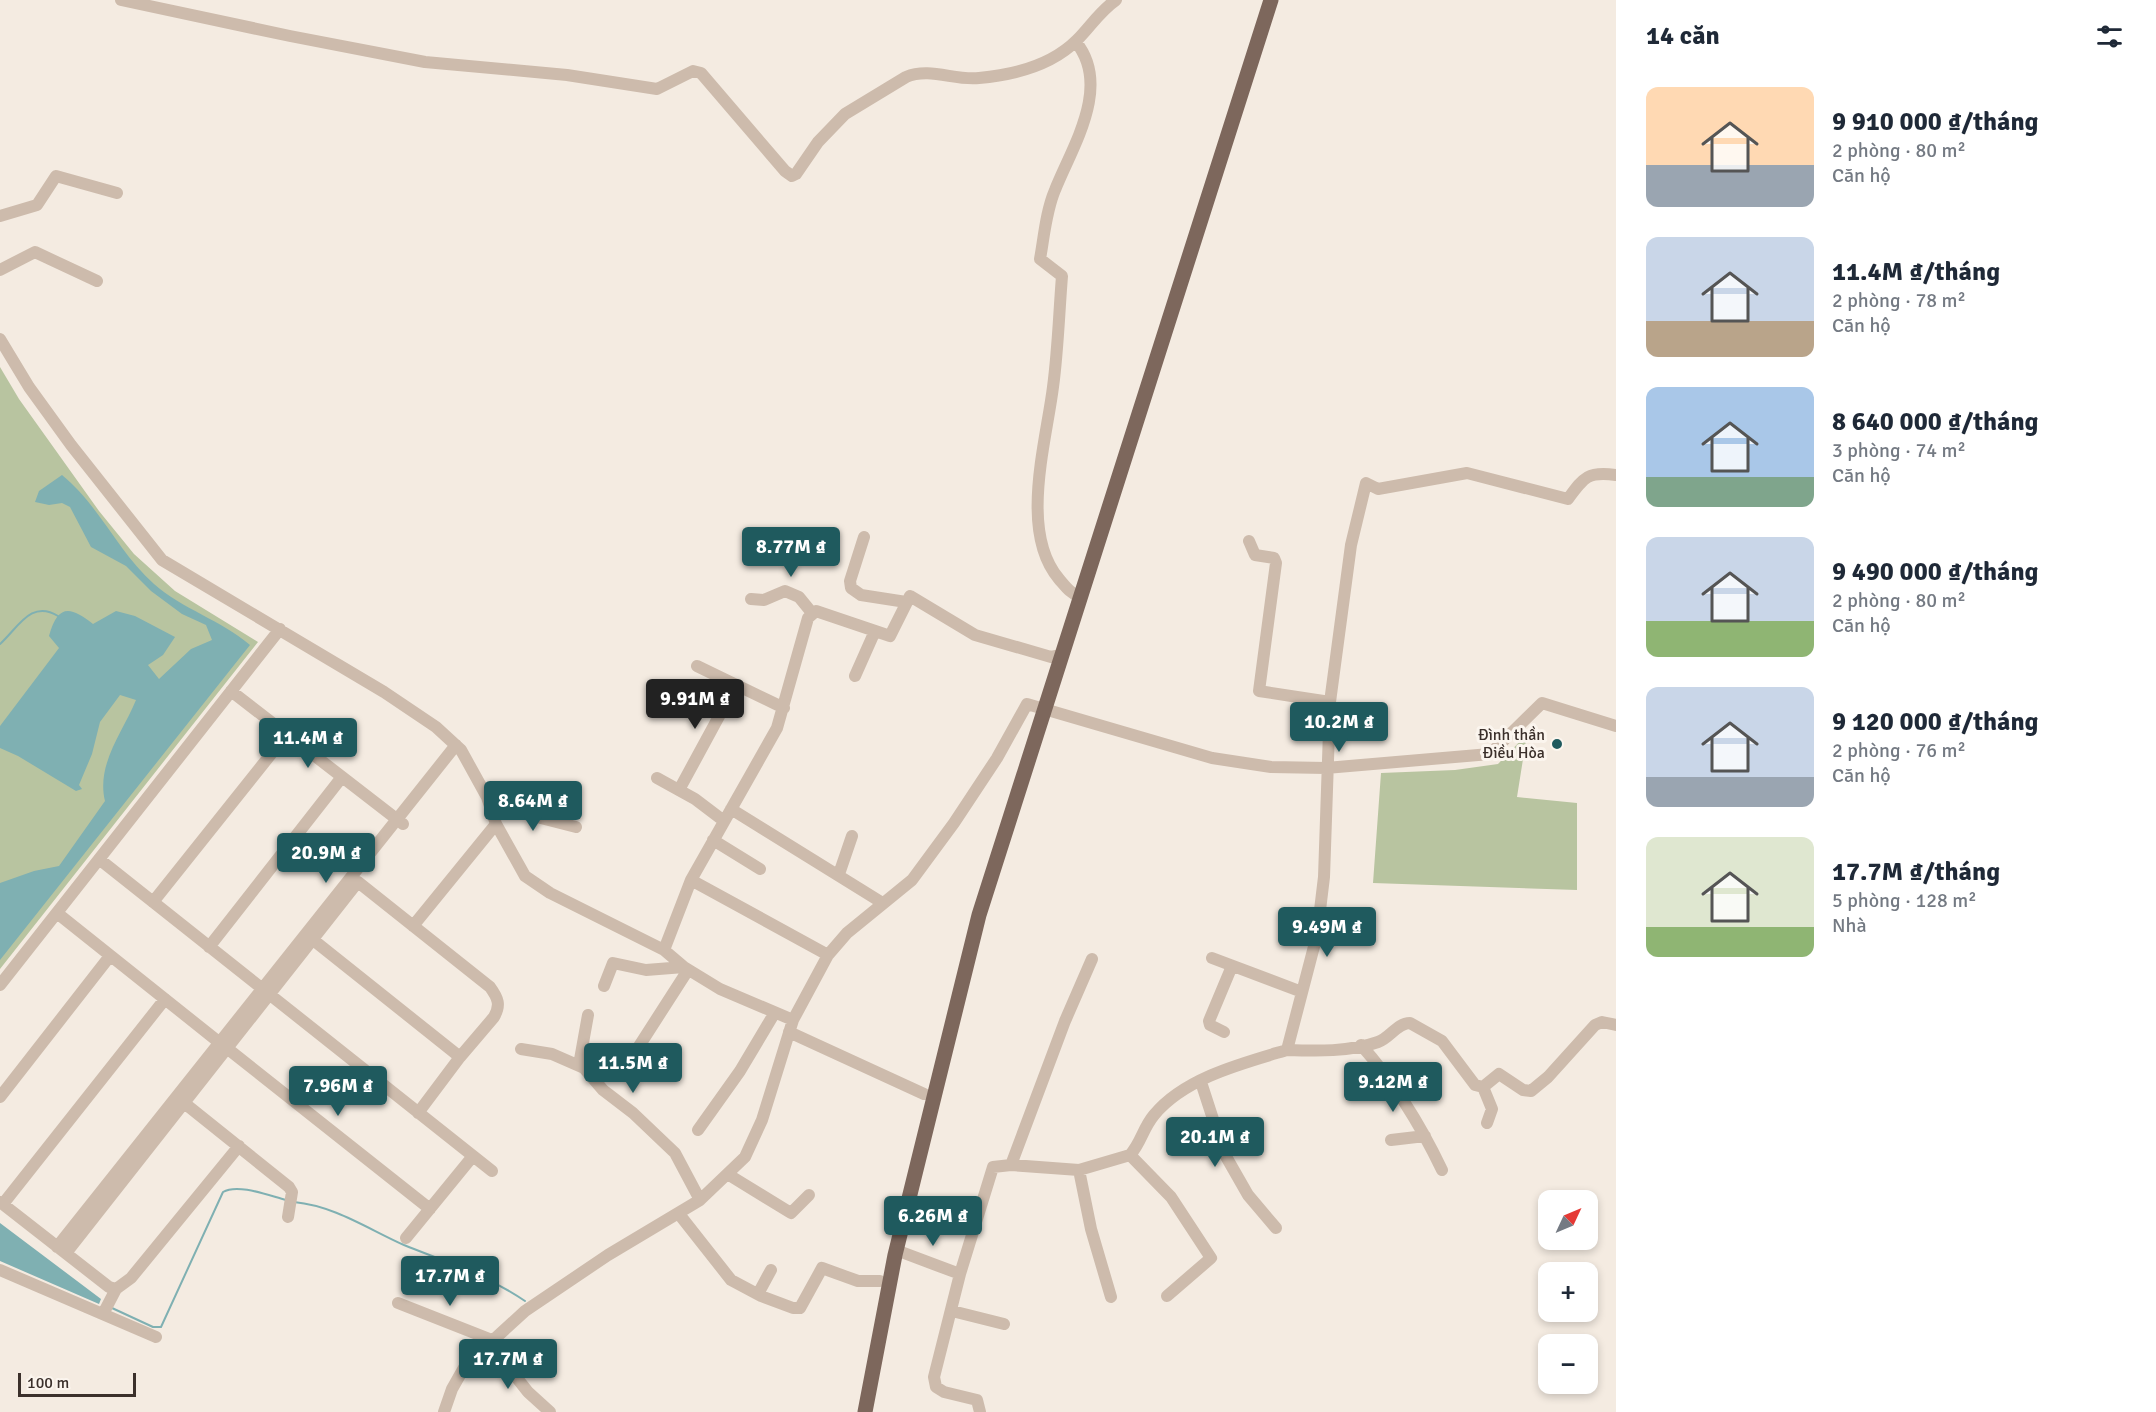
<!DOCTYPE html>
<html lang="vi">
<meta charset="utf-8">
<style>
:root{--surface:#fff;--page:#f6f6f7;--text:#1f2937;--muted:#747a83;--accent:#1f5a5e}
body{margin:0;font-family:Signika,sans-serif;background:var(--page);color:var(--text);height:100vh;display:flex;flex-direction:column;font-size:22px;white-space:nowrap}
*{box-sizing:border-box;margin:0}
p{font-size:20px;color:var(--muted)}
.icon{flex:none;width:33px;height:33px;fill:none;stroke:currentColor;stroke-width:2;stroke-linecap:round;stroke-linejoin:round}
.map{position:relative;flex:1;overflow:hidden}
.side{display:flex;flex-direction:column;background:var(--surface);width:540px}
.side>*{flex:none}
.needle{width:39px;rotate:46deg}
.fabs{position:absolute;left:1538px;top:1190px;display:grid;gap:12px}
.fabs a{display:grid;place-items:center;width:60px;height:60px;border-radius:12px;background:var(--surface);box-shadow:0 3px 9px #0003;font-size:30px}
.scale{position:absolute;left:18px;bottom:15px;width:118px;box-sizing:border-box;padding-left:6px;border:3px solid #3b302b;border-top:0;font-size:16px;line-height:21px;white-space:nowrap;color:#3b302b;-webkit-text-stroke:4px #fbf5ee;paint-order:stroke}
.price{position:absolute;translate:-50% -51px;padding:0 14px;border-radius:6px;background:var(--accent);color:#fff;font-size:20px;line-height:39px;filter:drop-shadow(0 2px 3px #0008)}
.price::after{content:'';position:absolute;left:50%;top:36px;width:18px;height:14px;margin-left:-9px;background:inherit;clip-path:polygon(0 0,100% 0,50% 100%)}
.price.active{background:#222;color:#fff}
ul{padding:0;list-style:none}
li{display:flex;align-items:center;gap:18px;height:150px;padding:0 30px}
li span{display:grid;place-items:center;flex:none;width:168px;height:120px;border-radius:12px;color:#555}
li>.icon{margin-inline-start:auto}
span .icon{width:72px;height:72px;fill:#fffc;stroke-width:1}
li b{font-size:26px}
h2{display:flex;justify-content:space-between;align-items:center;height:72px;padding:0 30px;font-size:26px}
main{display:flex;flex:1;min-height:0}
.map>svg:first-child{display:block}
</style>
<main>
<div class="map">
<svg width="1616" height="1412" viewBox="0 0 1616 1412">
<rect width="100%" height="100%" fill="#f4ebe1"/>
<path fill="#b8c4a0" d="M0,367l19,32 80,112 35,43 41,37 83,51 -258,327z
M1527,734l-10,63 60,6v87l-204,-7 8,-110 74,-3 43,-6z"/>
<path fill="#7fb0b2" d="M62,475c37,30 56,77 92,109 28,25 67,36 96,61l-250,315v-77l34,-12 25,-5 46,-65c-9,-37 18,-69 31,-101l-16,-5 -20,27 -8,32 -13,31 3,4 -6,2 -58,-35 -18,-8v-22l59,-78 -10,-12c9,-32 21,-30 44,-12l23,-13 19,5 40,21 -12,18 -15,10 11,14 32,-30 21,-9 -6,-15 -24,-11 -31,-23 -25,-25 -35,-19 -21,-40 -8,-4 -13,2 -14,-3 4,-11z
M0,1223l101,76 -2,5 -99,-43z"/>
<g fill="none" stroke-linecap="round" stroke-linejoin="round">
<path stroke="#7fb0b2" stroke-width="2" d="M0,644c18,-16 31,-45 58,-28
M294,1202c41,4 74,27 110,43 42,17 83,30 121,56
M112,1308l41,19h8l62,-135c15,-9 47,4 63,8"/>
<path stroke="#cdbbac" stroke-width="12" d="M121,0l169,36 135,26 142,13 90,14 36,-18 8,2 84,98 7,5 4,-2 22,-32 27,-28 61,-37c24,-10 49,4 73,1 34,-3 73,-13 98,-38 13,-13 23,-29 39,-40
M1076,42c36,45 -4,105 -21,148 -9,21 -11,47 -15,69l22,17c-3,37 -4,74 -9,111 -7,56 -34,145 6,192 7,8 11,14 21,18
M0,216l37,-11 19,-29 61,17
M0,270l35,-18 62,29
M0,339l29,48 42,58 91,115 222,132 52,35 25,23 26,47 9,27 29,52 25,17 114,57 20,17 36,22 73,31
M864,537l-14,44 1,7 10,7 45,7
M1249,541l6,14 19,3 2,5 -17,128 71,11
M751,599l13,1 21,-9 14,6 13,16
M697,666l87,42
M855,676l20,-45
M231,691l172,133
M657,778l38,21 29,22
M679,790l57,-105
M731,809l150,93
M492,811l14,-2 70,18
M713,840l47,29
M99,859l393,312
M839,874l13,-38
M691,880l137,75
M358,882l132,105c8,11 11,18 4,30l-34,40
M153,902l134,-168
M57,913l163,130
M1319,923l41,8
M413,926l83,-102
M307,935l153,122 -42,56
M209,947l133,-170
M664,950l27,-70 86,-152 31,-110 8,-7 74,25 20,-40 65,39 76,22 10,-2
M1212,958l90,34
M0,985l280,-356
M604,986l9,-23 33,7 38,-3
M789,1032l135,62
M1224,1032l-14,-7 -1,-4 23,-55
M1361,1045c34,38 59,79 81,125
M228,1049l202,160
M521,1049l31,5 32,14 19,22 30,23 42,40 25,47
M1287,1050c29,1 63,2 91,-8 12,-4 19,-19 32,-19l32,18 33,44 8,2 16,-13 24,16 8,1 17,-14 47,-52 7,-3 14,3
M579,1065l9,-50
M625,1068l63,-98
M1201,1082l23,71 24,42 28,33
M1483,1087l9,22 -5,14
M0,1097l110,-141
M178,1098l111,89 3,5 -4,25
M698,1130l42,-59 34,-57
M1391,1140l34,-4
M1130,1155l41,42 40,61 -44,38
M1011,1165l54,-144 27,-62
M1079,1170l12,59 20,68
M729,1175l62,38 18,-18
M0,1202l109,85 7,2 15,-11 108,-132
M3,1204l162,-205
M679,1214l52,66 30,16 32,12h7l22,-40 36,13h22
M406,1238l67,-82
M57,1247l399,-502
M896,1250l64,24
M66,1253l291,-370
M0,1270l156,67
M758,1294l13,-24
M398,1303l94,37
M952,1311l52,13
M103,1314l13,-25
M483,1347l26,21 19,24 22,20
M444,1412l8,-23 13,-23 60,-55 83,-56 92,-55 45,-43 17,-37 31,-100 35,-65 19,-22 65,-53 42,-57 43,-65 30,-54 185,54 59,9 55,1 164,-14 52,-51 74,23
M980,1412l-3,-12 -33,-8 -8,-5 -2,-10 26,-103 33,-107 18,-2 68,5 51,-15c11,-12 13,-27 24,-40 30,-37 89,-52 133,-65l30,-115 7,-58 6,-175 21,-157 15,-62 12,6 89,-16 101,26c16,-22 20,-28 48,-24"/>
<path stroke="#7d675c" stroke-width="15" d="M865,1412l30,-157 84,-340 292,-915"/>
</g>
<circle fill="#1f5a5e" stroke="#fbf5ee" stroke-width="2" cx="1557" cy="744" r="6"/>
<g text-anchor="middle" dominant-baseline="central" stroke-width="6" stroke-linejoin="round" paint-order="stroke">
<g font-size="16" fill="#3b302b" stroke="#fbf5ee" text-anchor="end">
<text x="1545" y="735">Đình thần<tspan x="1545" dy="18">Điều Hòa</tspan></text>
</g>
</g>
</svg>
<div class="fabs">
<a><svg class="needle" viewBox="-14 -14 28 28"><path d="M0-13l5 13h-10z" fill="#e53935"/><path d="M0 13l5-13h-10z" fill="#747a83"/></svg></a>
<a>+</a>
<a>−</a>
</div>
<div class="scale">100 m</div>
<b class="price" style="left:791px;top:578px">8.77M ₫</b>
<b class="price active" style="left:695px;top:730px">9.91M ₫</b>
<b class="price" style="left:1339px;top:753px">10.2M ₫</b>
<b class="price" style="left:308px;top:769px">11.4M ₫</b>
<b class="price" style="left:533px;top:832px">8.64M ₫</b>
<b class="price" style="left:326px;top:884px">20.9M ₫</b>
<b class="price" style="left:1327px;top:958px">9.49M ₫</b>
<b class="price" style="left:633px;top:1094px">11.5M ₫</b>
<b class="price" style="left:1393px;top:1113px">9.12M ₫</b>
<b class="price" style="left:338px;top:1117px">7.96M ₫</b>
<b class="price" style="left:1215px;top:1168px">20.1M ₫</b>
<b class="price" style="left:933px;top:1247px">6.26M ₫</b>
<b class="price" style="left:450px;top:1307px">17.7M ₫</b>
<b class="price" style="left:508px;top:1390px">17.7M ₫</b>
</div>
<section class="side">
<h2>14 căn<svg class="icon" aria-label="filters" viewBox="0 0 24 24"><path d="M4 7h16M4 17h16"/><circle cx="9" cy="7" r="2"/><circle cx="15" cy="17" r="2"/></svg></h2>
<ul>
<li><span style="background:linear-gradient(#ffd9b3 65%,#9aa5b1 0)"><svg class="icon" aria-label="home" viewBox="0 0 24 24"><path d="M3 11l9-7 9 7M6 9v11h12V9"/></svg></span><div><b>9 910 000 ₫/tháng</b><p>2 phòng · 80 m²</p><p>Căn hộ</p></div></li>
<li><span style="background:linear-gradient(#c9d6e8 70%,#b9a48a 0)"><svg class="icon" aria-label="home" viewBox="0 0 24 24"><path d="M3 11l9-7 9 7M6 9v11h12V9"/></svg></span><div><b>11.4M ₫/tháng</b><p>2 phòng · 78 m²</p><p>Căn hộ</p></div></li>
<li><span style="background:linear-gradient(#a9c7e8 75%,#7fa58c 0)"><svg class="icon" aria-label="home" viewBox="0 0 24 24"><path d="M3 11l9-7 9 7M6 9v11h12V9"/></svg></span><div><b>8 640 000 ₫/tháng</b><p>3 phòng · 74 m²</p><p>Căn hộ</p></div></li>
<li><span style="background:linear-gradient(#c9d6e8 70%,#8fb573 0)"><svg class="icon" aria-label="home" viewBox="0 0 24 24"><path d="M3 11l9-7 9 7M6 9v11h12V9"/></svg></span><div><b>9 490 000 ₫/tháng</b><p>2 phòng · 80 m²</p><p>Căn hộ</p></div></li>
<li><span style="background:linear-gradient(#c9d6e8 75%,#9aa5b1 0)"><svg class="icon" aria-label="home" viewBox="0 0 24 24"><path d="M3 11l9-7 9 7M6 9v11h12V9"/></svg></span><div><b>9 120 000 ₫/tháng</b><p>2 phòng · 76 m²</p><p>Căn hộ</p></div></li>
<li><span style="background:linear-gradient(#dfe7d0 75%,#8fb573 0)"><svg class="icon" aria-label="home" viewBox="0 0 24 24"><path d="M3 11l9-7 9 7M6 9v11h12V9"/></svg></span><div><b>17.7M ₫/tháng</b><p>5 phòng · 128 m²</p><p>Nhà</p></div></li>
</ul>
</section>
</main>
